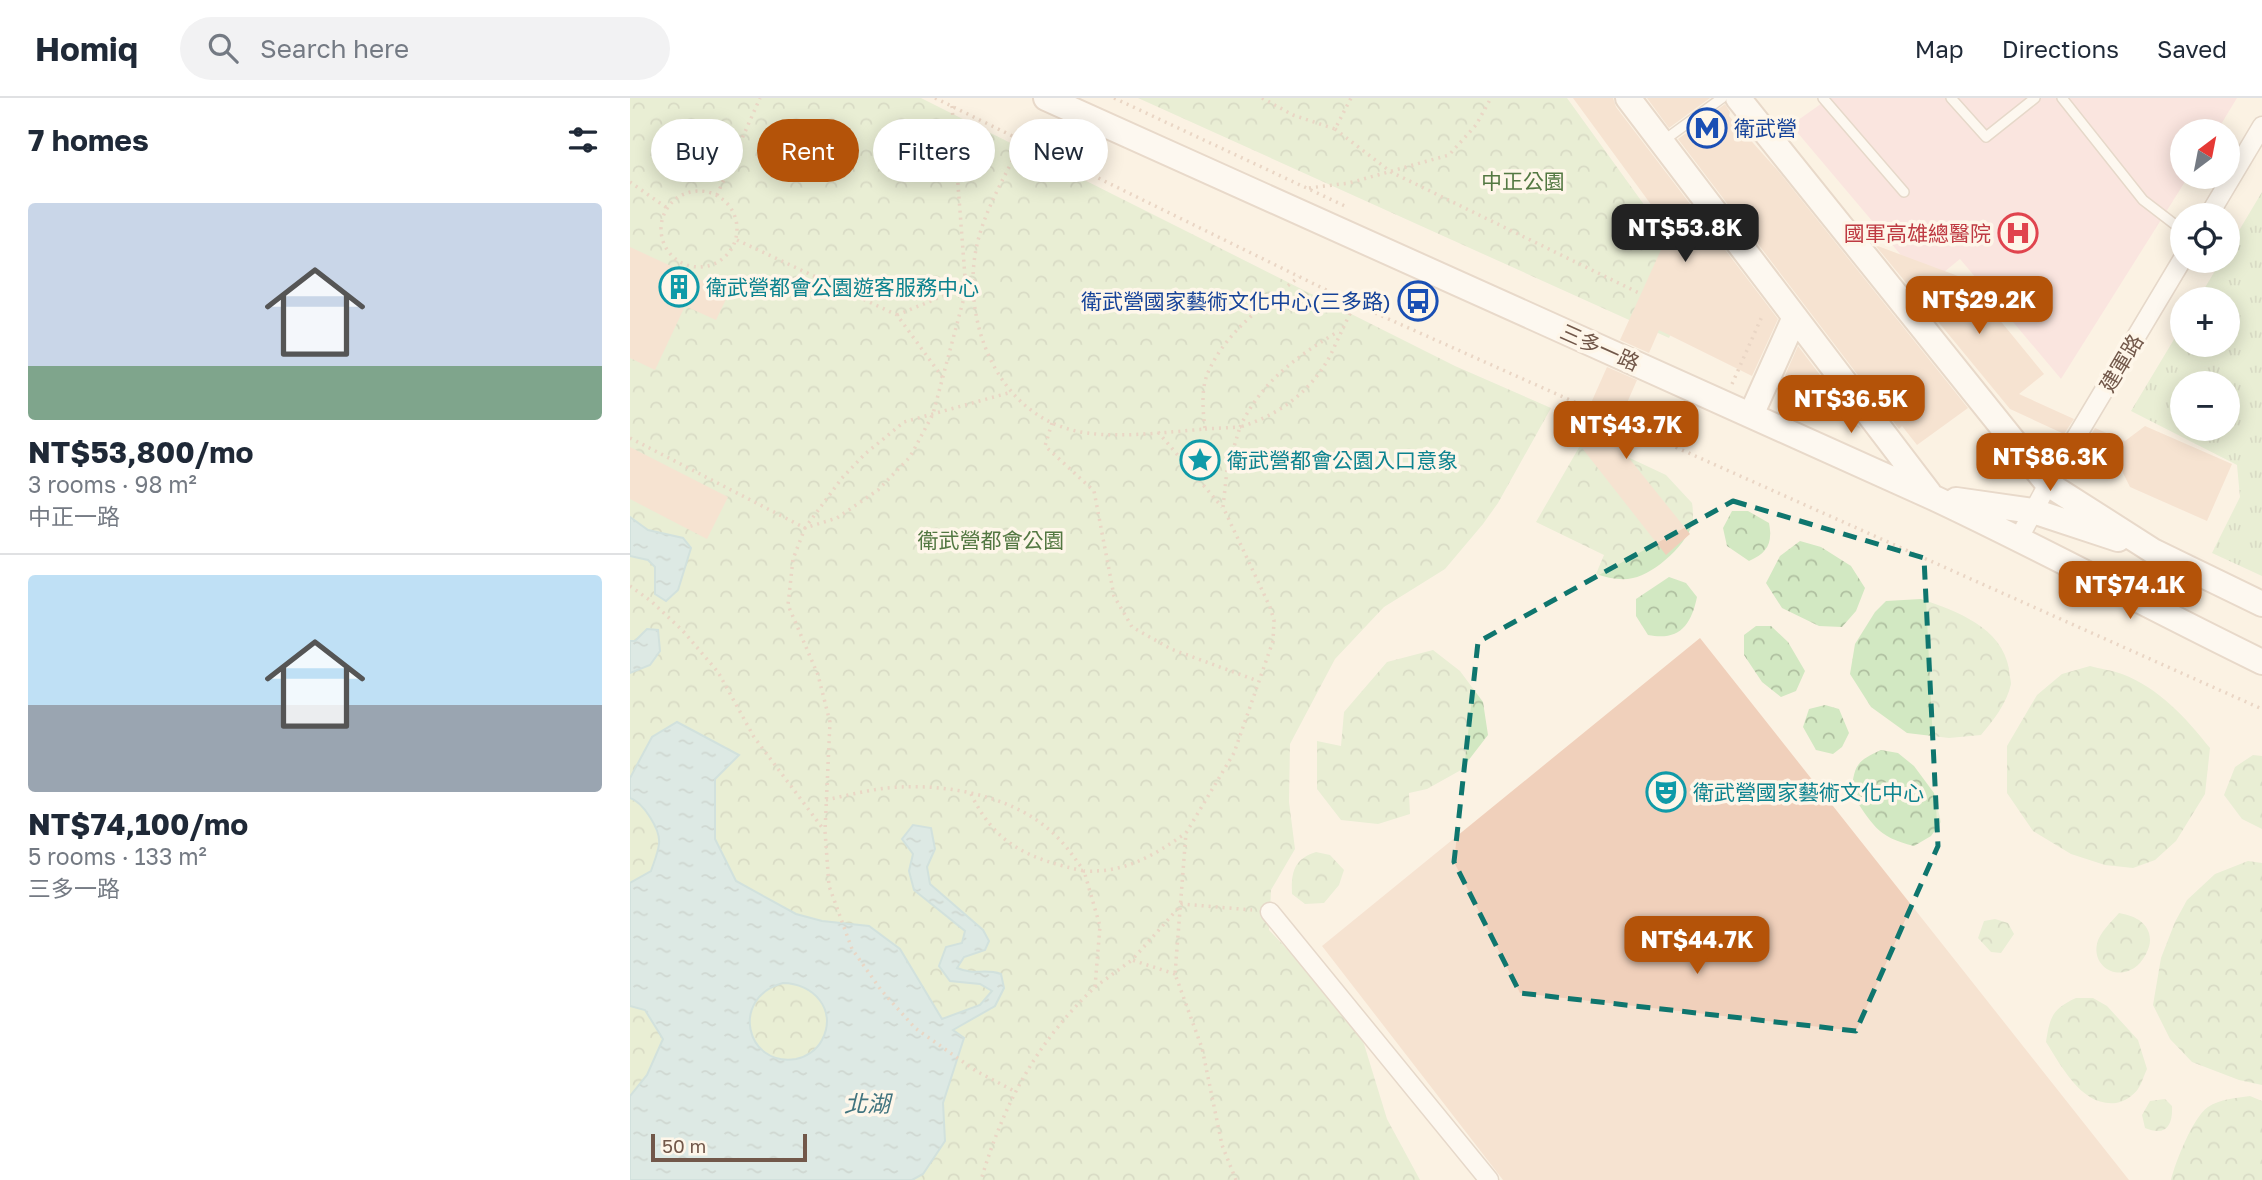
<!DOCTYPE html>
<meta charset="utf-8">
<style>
:root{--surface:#fff;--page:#f2f2f3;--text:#1f2937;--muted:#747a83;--line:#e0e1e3;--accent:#b45309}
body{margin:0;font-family:"Golos Text","Noto Sans TC",sans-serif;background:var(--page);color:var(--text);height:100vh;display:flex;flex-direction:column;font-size:26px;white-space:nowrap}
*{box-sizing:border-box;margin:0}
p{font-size:23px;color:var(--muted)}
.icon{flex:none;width:38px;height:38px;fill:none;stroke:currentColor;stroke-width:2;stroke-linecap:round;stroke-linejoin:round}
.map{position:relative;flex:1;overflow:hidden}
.sheet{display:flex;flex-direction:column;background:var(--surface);width:630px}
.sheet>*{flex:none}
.top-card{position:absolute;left:21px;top:21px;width:665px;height:63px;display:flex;gap:14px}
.needle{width:46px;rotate:32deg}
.controls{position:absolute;left:1540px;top:21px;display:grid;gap:14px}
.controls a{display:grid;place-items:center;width:70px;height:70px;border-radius:50%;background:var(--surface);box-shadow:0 4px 18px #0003;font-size:35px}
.scale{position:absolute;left:21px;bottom:18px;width:156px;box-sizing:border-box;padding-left:7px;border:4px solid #72584a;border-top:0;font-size:19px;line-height:24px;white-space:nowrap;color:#72584a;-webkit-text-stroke:5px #fef6e9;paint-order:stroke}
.price{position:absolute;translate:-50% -60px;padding:0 16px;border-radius:14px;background:var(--accent);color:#fff;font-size:23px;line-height:46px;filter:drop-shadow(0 2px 4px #0008)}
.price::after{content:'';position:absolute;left:50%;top:42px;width:21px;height:16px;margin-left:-10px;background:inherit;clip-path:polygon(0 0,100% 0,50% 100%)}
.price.on{background:#222;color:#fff}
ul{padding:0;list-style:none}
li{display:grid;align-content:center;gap:14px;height:371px;padding:0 28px}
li+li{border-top:2px solid var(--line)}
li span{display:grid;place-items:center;height:217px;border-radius:7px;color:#555}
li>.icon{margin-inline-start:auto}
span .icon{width:126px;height:126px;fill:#fffc;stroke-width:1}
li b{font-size:30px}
h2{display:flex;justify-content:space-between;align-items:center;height:84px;padding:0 28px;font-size:30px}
.chip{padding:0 24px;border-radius:32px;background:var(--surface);box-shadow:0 4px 18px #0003;font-size:24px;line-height:63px}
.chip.on{background:var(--accent);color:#fff}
header{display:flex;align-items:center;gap:42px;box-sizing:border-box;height:98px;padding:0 35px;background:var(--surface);border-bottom:2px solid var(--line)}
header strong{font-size:33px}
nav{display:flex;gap:38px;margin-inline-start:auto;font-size:24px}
.search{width:490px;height:63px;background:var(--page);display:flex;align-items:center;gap:18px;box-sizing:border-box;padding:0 24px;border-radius:38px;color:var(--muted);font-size:26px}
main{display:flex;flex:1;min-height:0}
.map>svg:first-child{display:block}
</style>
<header>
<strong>Homiq</strong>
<div class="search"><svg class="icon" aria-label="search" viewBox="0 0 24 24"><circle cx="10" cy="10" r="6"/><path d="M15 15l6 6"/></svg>Search here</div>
<nav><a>Map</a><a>Directions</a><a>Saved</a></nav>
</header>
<main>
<section class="sheet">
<h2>7 homes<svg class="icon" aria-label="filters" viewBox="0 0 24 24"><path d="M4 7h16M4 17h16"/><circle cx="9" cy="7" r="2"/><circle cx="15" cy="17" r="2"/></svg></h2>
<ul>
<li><span style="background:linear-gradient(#c9d6e8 75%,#7fa58c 0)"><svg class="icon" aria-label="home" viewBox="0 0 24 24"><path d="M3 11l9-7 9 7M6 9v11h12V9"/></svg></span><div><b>NT$53,800/mo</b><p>3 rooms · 98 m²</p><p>中正一路</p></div></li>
<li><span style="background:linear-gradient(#bfe0f5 60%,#9aa5b1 0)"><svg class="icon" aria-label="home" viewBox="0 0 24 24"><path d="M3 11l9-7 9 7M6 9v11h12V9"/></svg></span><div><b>NT$74,100/mo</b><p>5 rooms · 133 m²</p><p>三多一路</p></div></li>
</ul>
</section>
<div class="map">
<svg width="1632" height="1082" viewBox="0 0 1632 1082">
<defs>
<pattern id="grass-tufts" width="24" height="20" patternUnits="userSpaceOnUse" patternTransform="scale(1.75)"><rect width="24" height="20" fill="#d2e8c2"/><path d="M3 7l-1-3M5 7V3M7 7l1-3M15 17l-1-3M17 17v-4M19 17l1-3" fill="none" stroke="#afbfa0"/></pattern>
<pattern id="park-crowns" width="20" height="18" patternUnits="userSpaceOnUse" patternTransform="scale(1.75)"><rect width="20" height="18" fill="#d2e8c2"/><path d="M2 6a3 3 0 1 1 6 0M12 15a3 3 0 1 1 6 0" fill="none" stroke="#afbfa0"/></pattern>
<pattern id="water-ripples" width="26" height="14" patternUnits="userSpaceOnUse" patternTransform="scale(1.75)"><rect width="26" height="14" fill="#b8dee4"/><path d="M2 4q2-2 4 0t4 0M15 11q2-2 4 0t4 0" fill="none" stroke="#9ab7bb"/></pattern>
</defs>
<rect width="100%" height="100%" fill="#fbf2e3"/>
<path fill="#f9d6da" d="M1192,0h415l-20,33h-35v46h6l-127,202 -101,-120 -33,27 -136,-161 34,-24z"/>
<path fill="url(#grass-tufts)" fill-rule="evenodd" d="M1632,94v384l-50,-23 28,-56 -3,-32 -106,-54 51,-85v19h46v-46h-30l23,-38h7v-12zM1552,285h46v46h-46z"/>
<path fill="url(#park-crowns)" d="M0,0h291l534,268 96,42 -53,95 -15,21 -38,45 -61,38 -49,52 -45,85 -1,58 6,47 -24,41 -2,40 74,78 21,36 23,75 33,61h-790z
M508,0h429l104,144 23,44 -25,52z
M955,339l81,38 26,28c1,5 1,11 1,17 -3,22 -38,54 -60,58 -12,3 -25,0 -37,-4l8,-19 -68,-33z
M1102,413h16l21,12c4,21 -2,30 -20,38l-22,-15 -4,-18z
M1170,443l21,6 30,19 14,22 -9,23 -14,16 -23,-1 -37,-18 -16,-25 14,-27z
M1039,479l17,6 11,14c-6,29 -18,44 -49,38l-12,-19v-17z
M1291,501c35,12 81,28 88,70 0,4 2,11 2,15 -4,19 -18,37 -30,51l-32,3 -42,-5 -36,-26 -21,-33 5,-30 20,-32 11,-11z
M1126,528h15l17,16 17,29 -9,20 -15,6 -19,-15 -18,-27v-20z
M803,552l27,21 23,31 5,33 -27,35 -34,19 -18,4 1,21 -32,10 -37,-4 -24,-31v-48l24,5 3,-34 43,-50z
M1460,568c10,3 22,4 32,8 37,14 64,44 88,74l-5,46 -29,47 -21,19 -22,8 -28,-3 -34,-11 -38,-23 -26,-38v-47l30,-51 25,-21z
M1195,607l14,4 10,24 -7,14 -9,7 -17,-4 -13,-23 6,-18z
M1251,652l17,3 16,13 20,27 7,29 -10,14 -17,10c-38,-9 -42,-23 -63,-53 4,-28 4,-31 30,-43z
M1623,657l9,1v73l-20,-10 -18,-24 11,-28z
M686,754l14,3 14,15 -5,15 -15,18 -19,1 -13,-10c-1,-22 2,-35 24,-42z
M1618,763l14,2v222l-23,-5 -47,-18 -22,-23 -17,-34 8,-47 14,-36 12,-22 28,-26z
M1489,815c12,2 26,7 30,20 2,8 1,13 -3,21 -17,33 -55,17 -49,-10 2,-11 15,-23 22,-31z
M1365,821l13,4 6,11 -13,19 -10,-1 -13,-14 6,-17z
M1446,900h17l14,8 31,34 9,29c-3,6 -5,14 -9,20 -4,6 -14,13 -22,14 -34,4 -54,-36 -70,-61 4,-25 6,-33 30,-44z
M1620,998l12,5v79h-91c4,-17 22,-63 37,-73 12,-8 28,-9 42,-11z
M1535,1001l7,7c1,19 -6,31 -27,22l-3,-13 8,-14z"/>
<path fill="url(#water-ripples)" stroke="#9fcdd5" stroke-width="2" fill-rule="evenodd" d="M0,419l18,13 35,8 8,10 -13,42 -12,11 -11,-7v-27l-7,-7 -18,-4z
M17,531l11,1 2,21 -10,14 -20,8v-32h5z
M47,624l62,33 -24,24v60l21,42 60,33 26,7 47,5 31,23 42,70 38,-14 12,-14 -12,-7 -30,-3 -11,-15 7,-19 16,-4 3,-12 -51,-41 -5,-19 4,-17 -11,-15 11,-14 18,3 4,21 -8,18 3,17 53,46 6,11 -4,9 -21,7 -7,11c19,8 26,0 44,6l3,14 -9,18 -42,24 11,8 -21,65 2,38 -22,33 -11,6h-282v-84l17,-21 16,-36 -18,-29 -15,-4v-123l21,-12c3,-9 7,-18 8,-27 2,-14 -16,-42 -29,-46v-20l22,-41zM153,885c30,0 55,27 39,57 -5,10 -16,17 -26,19 -51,8 -66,-62 -13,-76z"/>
<path fill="#f0d0bb" d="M943,0h40l3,9 162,212 -26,57 -93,-46 -10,23 -29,-13 45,-99 -18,-24 8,-7z
M1017,0h63l-41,30z
M1095,6l5,8 -1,4 50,56 189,236 -51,37 -15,-19 -3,3 -221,-290z
M1245,147l91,34 78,95 -25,20 55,25 -10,15 -54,-25z
M0,149l99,46 -13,27 -31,-14 -30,64 -25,-12z
M1168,248l63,83 -82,-40z
M977,269l30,13 -25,57 78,97 -24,21 -91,-116z
M1515,328l87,38 -25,57 -77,-34 -15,-30 -30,-13 10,-16 30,13z
M0,349l98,50 -21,42 -77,-40z
M1070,540l429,542h-626l-181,-234z"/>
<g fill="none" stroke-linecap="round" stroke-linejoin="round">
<g stroke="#ccb9aa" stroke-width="12">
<path id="lane" d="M1193,0l81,94
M1321,0l35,39 49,-39
M1432,0l81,102 39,30
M1033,43l59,-43"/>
</g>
<g stroke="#ccb9aa" stroke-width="21">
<path id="street" d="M1579,117l53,-89
M1389,440l29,-54 134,-224
M640,814l219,268"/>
</g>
<g stroke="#d1bbaa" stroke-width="28">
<path id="secondary" d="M416,0l886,399c111,52 219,111 330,165
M998,0l301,395
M1108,0l310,386 105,67 109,53
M1121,317l44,-98
M1326,402l77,11 85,28"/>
</g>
<path stroke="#d4b39f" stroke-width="3.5" stroke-dasharray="2 5" stroke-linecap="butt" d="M305,0l420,206 907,405
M484,0l231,108
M632,0l31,17 42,14 16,-31
M322,8l14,184 -33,124 -23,43 -32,33 -41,28 -32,10 -12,31 -5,46 30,70 12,47 -5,109 4,55 23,63 29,41 34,38 61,43 40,21
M705,31l56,43 250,122
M392,44c-18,36 -41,74 -47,113 -11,70 23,156 97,175 35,10 96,2 133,-1 -2,-17 -4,-38 2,-54 16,-41 59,-72 92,-98
M0,84l37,26
M679,90l40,-5 100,-28 27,-30 15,-27
M31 131a38 38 0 1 1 76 0a38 38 0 1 1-76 0Z
M87,97l43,-97
M107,142l160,75 46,63
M267,217l63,-26
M1102,286l31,-70
M422,325l-7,23 49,45 20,105 18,31 39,22 87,32
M575,331l35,-2c21,-45 57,-71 99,-96
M528,334l64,75
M0,340l175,90 37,-50 23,-24 39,-32 108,-30
M0,488l21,15 32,30 35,41 36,65 70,93
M341,696c25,52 59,65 113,77l16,55 -5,61c-59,56 -91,116 -114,193
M196,702c17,-4 35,-8 53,-11 56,-8 131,4 174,44 12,11 21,24 31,38 41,2 69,-15 102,-38
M545,876l-43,-14 50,-56 70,6
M465,889l37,-27
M606,1082l-14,-35 -20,-97 -27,-74 11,-141 48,-80 39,-112 1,-21 -4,-13 -47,-100 4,-37 13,-43c39,-12 71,-35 91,-73 8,-17 15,-33 24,-50"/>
<use href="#lane" stroke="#fff" stroke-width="9"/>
<use href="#street" stroke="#fff" stroke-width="18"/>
<use href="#secondary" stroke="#fff" stroke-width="24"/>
</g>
<path d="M0 0H1632V1082H0ZM1103,403l191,57 14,288 -82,185 -336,-38 -66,-131 24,-220z" fill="#fbf2e3" fill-opacity=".55" fill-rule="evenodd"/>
<path fill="none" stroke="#0f766e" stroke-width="5" stroke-dasharray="14 9" stroke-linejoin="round" d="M1103,403l191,57 14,288 -82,185 -336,-38 -66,-131 24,-220z"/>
<defs>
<g id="metro-ring" transform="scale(2.0125)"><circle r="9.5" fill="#fef6e9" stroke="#1a4fb4" stroke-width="1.5"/><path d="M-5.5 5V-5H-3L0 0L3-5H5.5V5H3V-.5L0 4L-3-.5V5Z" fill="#1a4fb4"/></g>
<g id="hospital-ring" transform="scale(2.0125)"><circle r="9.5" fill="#fef6e9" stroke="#e0444e" stroke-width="1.5"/><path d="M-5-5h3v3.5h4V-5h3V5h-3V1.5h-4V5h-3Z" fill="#e0444e"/></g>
<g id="building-ring" transform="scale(2.0125)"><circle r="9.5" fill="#fef6e9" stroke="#0f9aa8" stroke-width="1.5"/><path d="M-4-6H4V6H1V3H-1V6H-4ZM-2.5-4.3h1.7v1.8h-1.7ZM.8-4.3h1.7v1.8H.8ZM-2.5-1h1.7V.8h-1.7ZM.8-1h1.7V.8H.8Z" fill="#0f9aa8"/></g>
<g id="bus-ring" transform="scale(2.0125)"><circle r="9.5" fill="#fef6e9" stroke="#1a4fb4" stroke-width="1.5"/><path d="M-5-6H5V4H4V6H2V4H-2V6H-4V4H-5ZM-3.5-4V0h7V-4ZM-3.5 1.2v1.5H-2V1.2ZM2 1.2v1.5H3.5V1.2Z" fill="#1a4fb4"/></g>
<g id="sight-ring" transform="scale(2.0125)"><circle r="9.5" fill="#fef6e9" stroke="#0f9aa8" stroke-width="1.5"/><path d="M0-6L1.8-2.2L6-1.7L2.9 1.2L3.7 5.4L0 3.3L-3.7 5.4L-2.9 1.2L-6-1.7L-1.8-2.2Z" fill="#0f9aa8"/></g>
<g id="theatre-ring" transform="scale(2.0125)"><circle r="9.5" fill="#fef6e9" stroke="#0f9aa8" stroke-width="1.5"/><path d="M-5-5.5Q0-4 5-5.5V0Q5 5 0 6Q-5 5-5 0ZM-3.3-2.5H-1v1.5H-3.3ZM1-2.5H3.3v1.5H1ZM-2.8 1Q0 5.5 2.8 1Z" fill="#0f9aa8"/></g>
</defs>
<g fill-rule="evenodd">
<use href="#metro-ring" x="1077" y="30"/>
<use href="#hospital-ring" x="1388" y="135"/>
<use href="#building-ring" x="49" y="189"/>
<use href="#bus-ring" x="788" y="203"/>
<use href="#sight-ring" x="570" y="362"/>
<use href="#theatre-ring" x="1036" y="694"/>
</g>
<g text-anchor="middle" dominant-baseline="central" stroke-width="7" stroke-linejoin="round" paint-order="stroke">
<g font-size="21" fill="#164399" stroke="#fef6e9" text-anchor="start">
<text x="1104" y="30">衛武營</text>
<text x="761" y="203" text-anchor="end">衛武營國家藝術文化中心(三多路)</text>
</g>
<g font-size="21" fill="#537842" stroke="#fef6e9">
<text x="893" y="83">中正公園</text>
<text x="361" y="442">衛武營都會公園</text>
</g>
<g font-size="21" fill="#be3a42" stroke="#fef6e9" text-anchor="end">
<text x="1361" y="135">國軍高雄總醫院</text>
</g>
<g font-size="21" fill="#0d838f" stroke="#fef6e9" text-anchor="start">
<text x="76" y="189">衛武營都會公園遊客服務中心</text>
<text x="597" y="362">衛武營都會公園入口意象</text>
<text x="1063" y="694">衛武營國家藝術文化中心</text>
</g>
<g font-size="21" fill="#72584a" stroke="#fef6e9">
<text transform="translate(970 249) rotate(24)">三多一路</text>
<text transform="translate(1491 265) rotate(-59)">建軍路</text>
</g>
<g font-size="23" font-style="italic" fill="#41747f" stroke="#fef6e9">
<text x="237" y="1005">北湖</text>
</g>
</g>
</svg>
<div class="controls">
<a><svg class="needle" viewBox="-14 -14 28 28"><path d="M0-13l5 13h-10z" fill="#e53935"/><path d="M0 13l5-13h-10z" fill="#747a83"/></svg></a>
<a><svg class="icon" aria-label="locate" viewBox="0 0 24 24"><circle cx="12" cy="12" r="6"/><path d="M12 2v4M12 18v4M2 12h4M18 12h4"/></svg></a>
<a>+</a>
<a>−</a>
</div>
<div class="scale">50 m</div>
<b class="price on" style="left:1055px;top:166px">NT$53.8K</b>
<b class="price" style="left:1349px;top:238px">NT$29.2K</b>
<b class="price" style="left:1221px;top:337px">NT$36.5K</b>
<b class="price" style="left:996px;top:363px">NT$43.7K</b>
<b class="price" style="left:1420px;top:395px">NT$86.3K</b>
<b class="price" style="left:1500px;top:523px">NT$74.1K</b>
<b class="price" style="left:1067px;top:878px">NT$44.7K</b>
<div class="top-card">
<a class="chip">Buy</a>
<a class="chip on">Rent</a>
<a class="chip">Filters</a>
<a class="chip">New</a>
</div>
</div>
</main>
